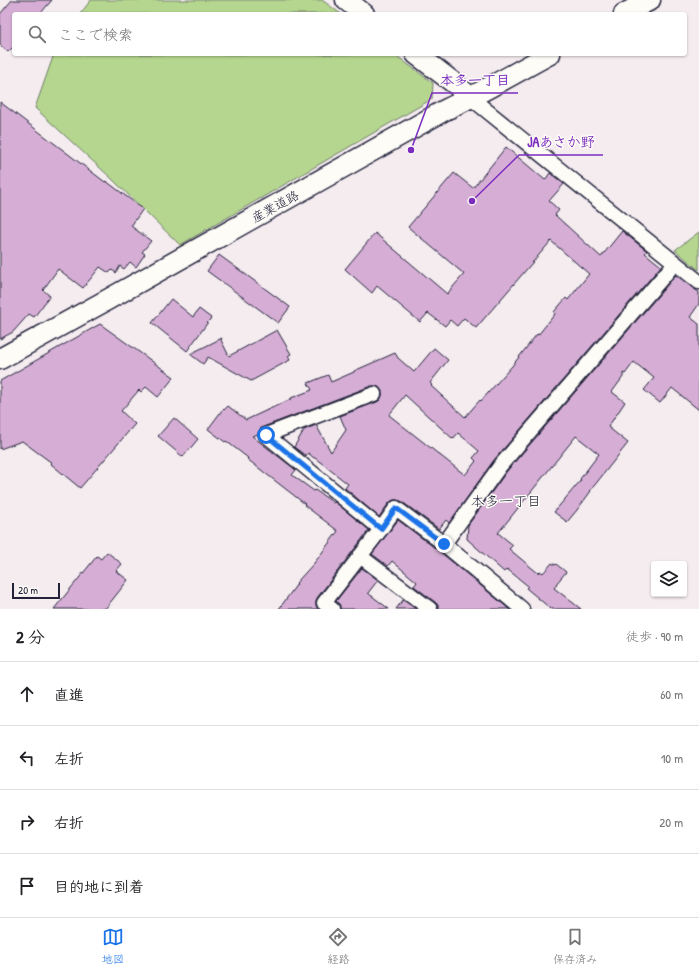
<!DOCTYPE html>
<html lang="ja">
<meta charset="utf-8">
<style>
:root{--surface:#fff;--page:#f2f2f2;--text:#202124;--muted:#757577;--line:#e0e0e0;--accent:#1a73e8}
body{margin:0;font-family:"Patrick Hand","Klee One",sans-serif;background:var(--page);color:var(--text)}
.controls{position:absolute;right:12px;bottom:12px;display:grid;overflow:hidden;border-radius:4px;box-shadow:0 1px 3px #0004}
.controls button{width:36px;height:36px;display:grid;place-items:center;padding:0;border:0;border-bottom:1px solid var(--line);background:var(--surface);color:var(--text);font:20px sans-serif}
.scale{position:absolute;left:12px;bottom:10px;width:48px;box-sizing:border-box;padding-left:4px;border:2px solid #22223b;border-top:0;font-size:11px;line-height:14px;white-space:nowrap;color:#22223b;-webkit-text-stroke:3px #fdfcf7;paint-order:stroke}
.stop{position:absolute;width:12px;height:12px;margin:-9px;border:3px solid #1a73e8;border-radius:50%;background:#fff}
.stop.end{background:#1a73e8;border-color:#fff;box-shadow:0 1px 4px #0008}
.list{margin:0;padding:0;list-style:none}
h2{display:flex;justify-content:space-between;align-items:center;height:52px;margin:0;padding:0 16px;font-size:17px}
h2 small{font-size:13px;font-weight:400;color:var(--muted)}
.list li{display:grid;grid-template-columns:26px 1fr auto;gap:12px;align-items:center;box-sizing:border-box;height:64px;padding:0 16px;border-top:1px solid var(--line)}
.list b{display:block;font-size:15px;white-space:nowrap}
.list em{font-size:13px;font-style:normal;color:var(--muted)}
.icon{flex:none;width:22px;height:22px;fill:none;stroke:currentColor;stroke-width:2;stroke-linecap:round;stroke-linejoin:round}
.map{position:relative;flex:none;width:699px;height:609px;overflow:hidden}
.search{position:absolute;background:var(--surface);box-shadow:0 1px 3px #0004;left:12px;right:12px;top:12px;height:44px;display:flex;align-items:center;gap:10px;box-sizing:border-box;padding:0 14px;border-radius:4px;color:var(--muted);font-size:15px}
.sheet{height:308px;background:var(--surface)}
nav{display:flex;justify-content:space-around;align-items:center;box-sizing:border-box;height:56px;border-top:1px solid var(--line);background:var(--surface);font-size:11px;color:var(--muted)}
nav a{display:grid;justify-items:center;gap:2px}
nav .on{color:var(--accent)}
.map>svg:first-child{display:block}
.green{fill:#b5d68f;stroke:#6c7c65}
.building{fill:#d6aed5;stroke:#22223b;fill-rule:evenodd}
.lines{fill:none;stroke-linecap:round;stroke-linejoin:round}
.street-casing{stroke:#22223b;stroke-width:17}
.secondary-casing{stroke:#22223b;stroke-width:23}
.street{stroke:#fdfcf7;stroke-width:14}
.secondary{stroke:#fdfcf7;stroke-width:20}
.route{stroke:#1a73e8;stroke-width:5}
.labels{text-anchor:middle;stroke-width:3;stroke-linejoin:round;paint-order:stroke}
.street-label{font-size:13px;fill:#22223b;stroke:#fdfcf7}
.neighbourhood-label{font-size:14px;fill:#22223b;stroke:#fdfcf7}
.leader{fill:none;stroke:#7b2cbf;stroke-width:1.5}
.callout-dot{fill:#7b2cbf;stroke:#fdfcf7;stroke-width:1.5}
.callout-label{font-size:14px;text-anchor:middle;font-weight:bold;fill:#7b2cbf;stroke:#fdfcf7;stroke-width:3;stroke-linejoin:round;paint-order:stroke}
</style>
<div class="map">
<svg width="699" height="609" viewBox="0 0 699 609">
<rect width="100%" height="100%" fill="#f5ecf0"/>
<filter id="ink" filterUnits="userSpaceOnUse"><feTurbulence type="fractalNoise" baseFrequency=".025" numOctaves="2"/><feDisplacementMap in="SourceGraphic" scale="8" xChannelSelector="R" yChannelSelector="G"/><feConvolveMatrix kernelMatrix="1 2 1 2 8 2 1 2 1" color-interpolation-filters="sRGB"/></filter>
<g filter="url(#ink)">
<!-- green -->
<g class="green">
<path d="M91 0H322L341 14H80Z"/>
<path d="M54 54H394L433 83 432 99 180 245 111 178 35 108Z"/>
<path d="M699 232V270L675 250Z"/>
</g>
<!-- building -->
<g class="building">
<path d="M12 0H52L40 14H14V46L8 52 0 45V14Z"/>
<path d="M0 102 105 182 106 181 143 209 131 226 151 241 142 252 145 254 136 267 130 262 124 269 120 266 116 273 112 270 109 273 100 267 83 288 58 269 43 290 50 296 34 317 29 314 13 332 0 339Z"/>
<path d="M506 147 545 180 550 173 564 184 549 201 559 210 555 215 601 257 622 231 647 251 645 253 661 266 494 460 449 523 446 520 439 529 401 501 397 500H393L389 503 379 517 345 488 348 484 315 458H314L308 453 306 456 294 447 304 430 316 425 331 452 346 430 340 416 377 402 380 400 382 396V391L379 387 375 386H371L263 427 260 429 258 434 252 436 296 470 292 475 314 491 315 490 334 503 335 502 369 530 317 598 316 602V606L318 609H279L297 584 296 583 315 562 338 531 304 505 305 504 247 459 248 458 226 441 225 442 208 429 223 409 224 410 228 406 246 420 291 399V398L312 390 308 383 328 375 331 382 354 372V371L395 353 398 358 414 372 434 348 448 360 430 383 432 385 431 386 465 417 480 400 481 401 512 366 537 334 538 335 555 314 554 312 566 298 568 300 589 274 551 241 476 328 464 318 457 326 450 320 445 326 428 313 420 322 377 286 372 293 345 269 375 233 447 294 464 274 408 227 454 173 473 188ZM405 395 453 439 458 433 479 451 473 458 476 461 465 475 389 415Z"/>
<path d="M219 255 290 307 278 323 207 271Z"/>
<path d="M676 275 694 289 699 292V304L690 317 699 324V410L672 388 660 403 644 390 654 378 634 362 625 374 623 373V377L612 392 625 402 608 427 628 443 590 491H591L577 510 567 522 554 512 581 480 580 479 599 454 576 436 498 533 513 545 509 549 538 573 540 571 543 573 552 563 555 565 556 564 566 572 556 584H557L554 588 581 609H551L526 588 528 586 507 569 504 572 467 539 468 525 507 471Z"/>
<path d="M171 299 193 317 199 309 211 318 187 351 152 323Z"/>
<path d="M100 324 174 377 158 397 146 387 141 392 139 390 121 411 135 424 80 488 51 464 52 463 22 441 0 449V381Z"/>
<path d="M277 330 291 354 288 356 290 360 251 381 208 357 203 364 190 354 222 338 221 340 229 356Z"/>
<path d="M174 418 198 439 183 457 158 436Z"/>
<path d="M398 520 439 551 509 609H438V605L435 602 414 586 417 582 392 561 388 566 372 554Z"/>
<path d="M107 552 122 564 116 571 128 580 105 609H54L97 556 101 559Z"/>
<path d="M362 568 378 580 368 593 389 609H340V605L336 601Z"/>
<path d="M403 600 416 609H396Z"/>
</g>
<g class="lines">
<defs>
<g id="street">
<path d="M471 98 699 282"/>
<path d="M374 394 266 435 381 529 396 508 444 544 522 609"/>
<path d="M444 544 500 466 675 263"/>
<path d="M360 556 430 609"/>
<path d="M332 609 324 603 381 529"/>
</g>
<g id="secondary">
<path d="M346 0 364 14"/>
<path d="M624 14 650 0"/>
<path d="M416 54 454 83 471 98"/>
<path d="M0 359 107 300 445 110C481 93 515 73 550 54"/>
</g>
</defs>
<!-- street casing -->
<use href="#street" class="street-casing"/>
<!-- secondary casing -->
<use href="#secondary" class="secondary-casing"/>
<!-- street -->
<use href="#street" class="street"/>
<!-- secondary -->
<use href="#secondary" class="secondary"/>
</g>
</g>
<g class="lines" filter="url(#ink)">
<!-- route -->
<path class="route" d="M266 435 381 529 396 508 444 544"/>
</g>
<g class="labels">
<!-- street labels -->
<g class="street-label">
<text transform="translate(275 206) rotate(-29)" y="5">産業道路</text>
</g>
<!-- neighbourhood labels -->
<g class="neighbourhood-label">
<text x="506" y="506">本多一丁目</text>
</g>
</g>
<!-- callouts -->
<path class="leader" d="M411 150L432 93H518M472 201L519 155H603"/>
<g class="callout-dot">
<circle cx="411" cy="150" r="4"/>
<circle cx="472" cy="201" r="4"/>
</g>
<g class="callout-label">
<text x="475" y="85">本多一丁目</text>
<text x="561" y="147">JAあさか野</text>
</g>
</svg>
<div class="controls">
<button><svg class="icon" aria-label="layers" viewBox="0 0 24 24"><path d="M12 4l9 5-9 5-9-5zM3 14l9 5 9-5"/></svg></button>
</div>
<div class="scale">20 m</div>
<div class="stop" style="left:266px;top:435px"></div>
<div class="stop end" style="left:444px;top:544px"></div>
<div class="search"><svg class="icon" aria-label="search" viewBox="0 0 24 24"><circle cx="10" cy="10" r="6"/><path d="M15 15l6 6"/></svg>ここで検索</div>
</div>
<section class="sheet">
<h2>2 分<small>徒歩 · 90 m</small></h2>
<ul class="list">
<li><svg class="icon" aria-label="ahead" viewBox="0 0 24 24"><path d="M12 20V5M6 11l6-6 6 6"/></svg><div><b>直進</b></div><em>60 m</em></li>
<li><svg class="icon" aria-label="left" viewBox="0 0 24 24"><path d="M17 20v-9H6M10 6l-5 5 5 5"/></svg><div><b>左折</b></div><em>10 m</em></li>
<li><svg class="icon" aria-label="right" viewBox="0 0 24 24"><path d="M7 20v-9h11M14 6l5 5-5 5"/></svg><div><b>右折</b></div><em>20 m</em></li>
<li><svg class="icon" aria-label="arrive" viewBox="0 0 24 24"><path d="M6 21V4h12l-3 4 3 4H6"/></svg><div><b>目的地に到着</b></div></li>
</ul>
</section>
<nav>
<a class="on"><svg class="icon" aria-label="map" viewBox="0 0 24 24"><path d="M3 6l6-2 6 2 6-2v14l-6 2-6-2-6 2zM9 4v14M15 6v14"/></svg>地図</a>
<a><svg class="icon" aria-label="directions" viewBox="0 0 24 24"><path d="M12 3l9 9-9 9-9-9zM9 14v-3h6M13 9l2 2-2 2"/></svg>経路</a>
<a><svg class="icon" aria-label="saved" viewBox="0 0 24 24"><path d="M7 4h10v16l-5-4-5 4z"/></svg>保存済み</a>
</nav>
